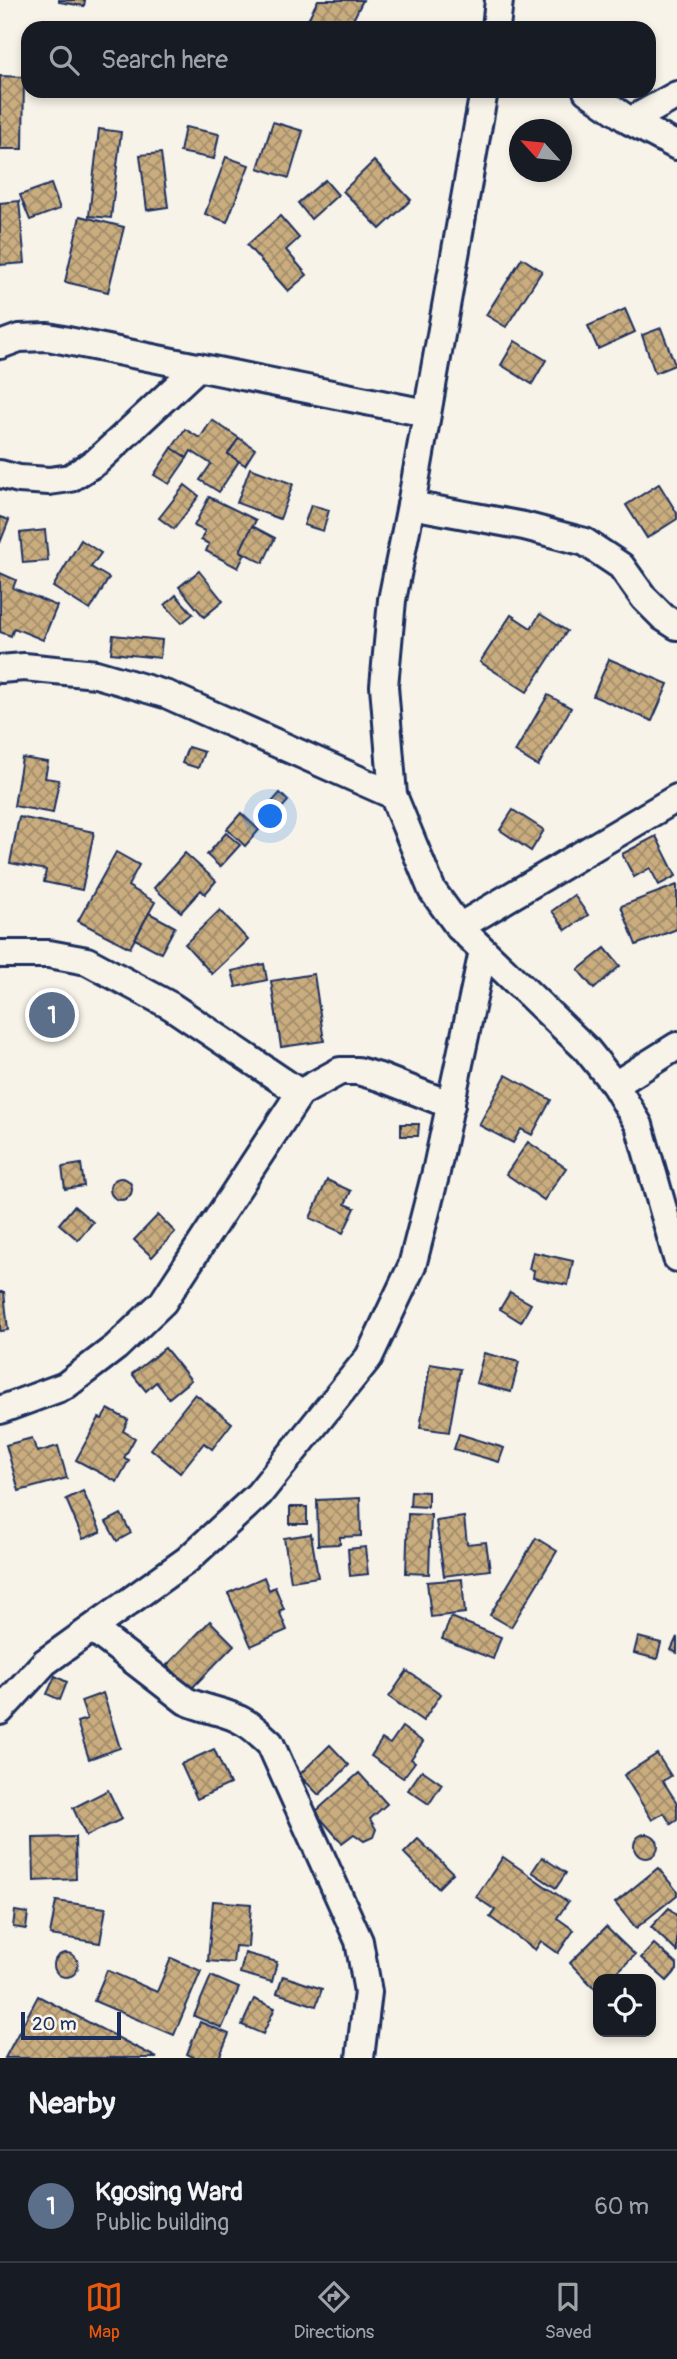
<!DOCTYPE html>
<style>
:root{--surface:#171b24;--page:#242831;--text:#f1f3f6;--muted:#9ea1a6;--line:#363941;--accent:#ea580c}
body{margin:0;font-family:Pangolin,sans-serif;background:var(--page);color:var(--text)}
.controls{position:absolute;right:21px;bottom:21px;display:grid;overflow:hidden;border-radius:14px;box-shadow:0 4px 10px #0003}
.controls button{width:63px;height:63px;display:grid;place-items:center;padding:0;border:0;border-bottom:2px solid var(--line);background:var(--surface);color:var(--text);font:35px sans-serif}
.compass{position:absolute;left:509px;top:119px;width:63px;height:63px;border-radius:50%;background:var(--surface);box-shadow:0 4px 10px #0003;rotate:297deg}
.scale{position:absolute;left:21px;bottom:18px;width:100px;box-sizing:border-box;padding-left:7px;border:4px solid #1b2f5e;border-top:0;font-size:19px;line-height:24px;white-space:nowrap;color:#1b2f5e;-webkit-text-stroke:5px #f7f3e8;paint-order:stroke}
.you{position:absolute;left:271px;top:817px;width:24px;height:24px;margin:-18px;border:5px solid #fff;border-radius:50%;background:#1a73e8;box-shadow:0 0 0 10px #1a73e833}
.badge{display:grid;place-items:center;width:46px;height:46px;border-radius:50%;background:var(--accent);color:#fff;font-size:23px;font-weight:700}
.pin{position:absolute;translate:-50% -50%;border:4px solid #fff;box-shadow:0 2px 7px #0006}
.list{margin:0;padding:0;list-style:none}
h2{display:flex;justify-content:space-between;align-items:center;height:91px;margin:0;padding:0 28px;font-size:30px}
h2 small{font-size:23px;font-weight:400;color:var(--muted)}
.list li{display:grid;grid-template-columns:46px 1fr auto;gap:21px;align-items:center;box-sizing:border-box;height:112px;padding:0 28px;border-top:2px solid var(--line)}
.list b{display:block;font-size:26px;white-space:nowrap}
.list p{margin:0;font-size:23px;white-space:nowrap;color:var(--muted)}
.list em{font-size:23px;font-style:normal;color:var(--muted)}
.icon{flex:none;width:38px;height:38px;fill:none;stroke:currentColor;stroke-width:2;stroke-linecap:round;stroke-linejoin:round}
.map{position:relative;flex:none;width:677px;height:2058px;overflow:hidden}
.search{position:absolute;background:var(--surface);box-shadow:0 4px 10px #0003;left:21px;right:21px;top:21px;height:77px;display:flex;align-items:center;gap:18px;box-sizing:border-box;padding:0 24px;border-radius:21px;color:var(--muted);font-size:26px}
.sheet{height:203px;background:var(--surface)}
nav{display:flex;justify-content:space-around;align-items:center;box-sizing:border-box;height:98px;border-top:2px solid var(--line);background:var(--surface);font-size:19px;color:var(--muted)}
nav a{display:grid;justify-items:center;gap:4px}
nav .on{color:var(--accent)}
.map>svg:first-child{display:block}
.building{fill:url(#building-cross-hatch);stroke:#1b2f5e;stroke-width:2}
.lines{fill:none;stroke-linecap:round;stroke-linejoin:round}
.street-casing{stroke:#1b2f5e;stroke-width:32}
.street{stroke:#f7f3e8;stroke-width:26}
</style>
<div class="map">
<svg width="677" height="2058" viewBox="0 0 677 2058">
<defs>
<pattern id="building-cross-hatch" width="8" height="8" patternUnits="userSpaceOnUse" patternTransform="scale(1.75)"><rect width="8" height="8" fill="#caad7f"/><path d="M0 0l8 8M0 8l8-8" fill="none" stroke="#a38d6b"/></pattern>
</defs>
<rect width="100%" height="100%" fill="#f7f3e8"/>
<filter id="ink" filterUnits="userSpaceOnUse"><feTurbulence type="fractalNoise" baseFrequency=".0143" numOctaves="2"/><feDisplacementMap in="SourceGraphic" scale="14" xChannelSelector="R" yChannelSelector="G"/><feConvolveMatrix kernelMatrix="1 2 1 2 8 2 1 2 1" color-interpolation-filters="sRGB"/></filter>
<g filter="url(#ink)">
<!-- building -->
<g class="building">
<path d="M59 0H85L84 6 59 2Z"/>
<path d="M318 0H363L349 28H310L305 25Z"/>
<path d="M0 76 24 77 23 149H0Z"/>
<path d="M273 122 303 131 289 178 258 168Z"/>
<path d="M185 127 219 134 214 159 180 152Z"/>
<path d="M99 129 121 132 111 218 89 216Z"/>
<path d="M161 153 168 207 147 210 140 155Z"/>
<path d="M226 157 249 165 227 222 205 214Z"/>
<path d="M374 161 411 200 380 229 343 191Z"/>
<path d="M325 180 338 195 311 219 298 203Z"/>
<path d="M51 184 60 209 30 220 20 195Z"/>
<path d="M19 201 25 263 0 265V203Z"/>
<path d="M80 216 124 227 108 292 65 282Z"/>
<path d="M280 216 299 238 286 250 307 275 288 291 247 245Z"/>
<path d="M522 258 542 271 506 327 486 315Z"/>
<path d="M625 309 635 332 598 349 588 326Z"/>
<path d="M661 328 675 365 655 373 642 335Z"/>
<path d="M515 341 546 360 532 384 501 365Z"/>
<path d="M212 420 239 438 228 454 239 461 219 492 200 480 211 464 191 451 187 458 172 448 185 429 200 438Z"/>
<path d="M239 438 255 449 245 465 228 454Z"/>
<path d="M172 448 187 458 169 484 154 475Z"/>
<path d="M250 468 293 484 280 519 237 503Z"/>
<path d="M659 484 677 513V519L647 538 626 505Z"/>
<path d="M185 485 199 496 174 529 159 518Z"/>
<path d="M209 497 256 520 240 551 245 554 238 568 206 551 209 544 201 540 205 531 194 526Z"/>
<path d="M311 505 329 510 323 531 304 525Z"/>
<path d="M0 517 9 520 0 543Z"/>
<path d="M252 526 275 538 263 563 240 551Z"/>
<path d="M45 530 48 561 23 563 20 533Z"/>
<path d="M81 540 101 553 91 567 109 578 90 610 53 587Z"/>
<path d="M199 571 223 601 204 617 179 587Z"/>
<path d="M0 573 16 580 13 588 57 606 43 640 14 628 11 636 0 632Z"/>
<path d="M176 595 193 614 182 623 165 605Z"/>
<path d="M540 614 567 631 527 692 480 662 511 615 531 628Z"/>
<path d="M113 635 162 640 160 658 111 653Z"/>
<path d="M609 659 668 684 652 721 593 696Z"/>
<path d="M548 695 571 708 538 766 515 752Z"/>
<path d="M188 747 204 752 198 768 182 763Z"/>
<path d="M22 758 48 762 45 778 59 780 53 813 14 806Z"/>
<path d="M280 793 288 801 280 810 272 802Z"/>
<path d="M513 810 544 830 531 851 500 830Z"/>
<path d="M241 813 259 830 245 846 227 829Z"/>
<path d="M19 817 94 832 82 890 44 882 46 870 10 863Z"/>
<path d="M226 833 240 845 220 867 207 855Z"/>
<path d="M656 836 676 876 659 885 650 868 634 877 622 854Z"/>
<path d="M116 852 139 865 128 886 155 902 130 948 78 921Z"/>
<path d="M185 853 216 881 205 894 201 890 181 912 154 888Z"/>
<path d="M677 885V929L636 945 621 906Z"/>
<path d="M574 895 588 915 566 930 552 911Z"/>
<path d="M220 910 248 940 212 974 185 944Z"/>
<path d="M149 913 175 927 161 953 135 939Z"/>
<path d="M605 948 620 966 594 989 578 970Z"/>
<path d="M264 964 267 980 236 987 232 971Z"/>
<path d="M314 974 324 1041 281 1047 271 981Z"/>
<path d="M506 1075 551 1100 532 1135 521 1129 513 1143 479 1125Z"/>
<path d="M401 1124H419L418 1136H401Z"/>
<path d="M528 1142 566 1168 544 1200 506 1174Z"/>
<path d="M81 1164 84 1186 65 1189 62 1167Z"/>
<circle cx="121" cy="1189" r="11"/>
<path d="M327 1180 351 1191 345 1204 355 1208 343 1233 310 1218Z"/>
<path d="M74 1206 93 1222 78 1240 59 1224Z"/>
<path d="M158 1215 175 1232 152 1257 134 1240Z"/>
<path d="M533 1252 573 1261 568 1285 533 1278 534 1270 529 1269Z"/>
<path d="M0 1292H4L8 1330 0 1331Z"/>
<path d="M510 1292 531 1304 521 1322 500 1309Z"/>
<path d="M165 1348 191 1380 169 1398 156 1382 146 1391 132 1374Z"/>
<path d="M484 1353 519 1362 511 1392 476 1383Z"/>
<path d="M430 1364 460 1369 449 1432 420 1428Z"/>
<path d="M195 1394 232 1423 212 1449 204 1443 180 1473 151 1449Z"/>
<path d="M108 1409 128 1420 123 1431 135 1438 124 1458 129 1460 117 1482 76 1460 99 1418 102 1419Z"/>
<path d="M459 1434 504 1448 499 1462 454 1449Z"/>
<path d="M32 1438 37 1452 58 1446 67 1478 19 1491 6 1445Z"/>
<path d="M83 1491 101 1532 83 1539 66 1499Z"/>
<path d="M411 1491 428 1492V1507L410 1506Z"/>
<path d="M360 1498 361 1536 340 1537V1544L318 1545 317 1500Z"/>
<rect x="290" y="1507" width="17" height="17"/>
<path d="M121 1514 131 1533 117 1541 106 1522Z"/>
<path d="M408 1514 431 1515 429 1574 406 1573Z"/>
<path d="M464 1517 467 1544 486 1542 490 1570 444 1576 436 1521Z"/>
<path d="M311 1534 318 1577 291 1581 284 1538Z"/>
<path d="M536 1538 557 1551 511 1627 490 1615Z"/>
<path d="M365 1547 368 1574 350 1576 348 1549Z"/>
<path d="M264 1577 269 1590 275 1587 284 1609 279 1611 287 1630 251 1646 228 1593Z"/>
<path d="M462 1579 465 1613 431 1617 427 1582Z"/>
<path d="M451 1617 501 1637 493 1659 442 1639Z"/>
<path d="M210 1621 234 1645 191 1689 167 1665Z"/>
<path d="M638 1637 661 1643 657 1659 634 1653Z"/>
<path d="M677 1637V1653L671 1650Z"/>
<path d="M407 1671 441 1694 423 1721 389 1697Z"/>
<path d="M55 1676 67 1682 60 1700 47 1694Z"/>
<path d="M103 1693 120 1748 89 1759 77 1722 87 1719 81 1701Z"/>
<path d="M402 1727 423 1742 411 1759 415 1762 403 1778 371 1756 382 1739 390 1744Z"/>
<path d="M330 1745 349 1765 319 1795 299 1775Z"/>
<path d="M214 1749 230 1784 197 1799 181 1764Z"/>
<path d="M657 1754 671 1776 663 1781 677 1803V1820L671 1824 664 1813 652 1820 624 1775Z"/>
<path d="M422 1770 442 1784 429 1804 408 1790Z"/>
<path d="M359 1773 387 1804 370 1819 376 1829 373 1837 364 1841 354 1834 342 1843 315 1812Z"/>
<path d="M108 1790 122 1819 86 1836 73 1808Z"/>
<circle cx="646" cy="1846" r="12"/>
<path d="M75 1837 76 1879 34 1881 33 1838Z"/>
<path d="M418 1839 453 1873 438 1888 404 1853Z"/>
<path d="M503 1857 568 1902 557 1918 574 1930 558 1953 541 1941 535 1950 490 1917 495 1910 476 1897Z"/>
<path d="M542 1857 566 1873 556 1888 532 1872Z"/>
<path d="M658 1868 677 1891V1895L636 1928 615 1903Z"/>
<path d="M56 1901 106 1908 100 1943 50 1935Z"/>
<path d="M213 1901 251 1904 248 1947 235 1946 233 1963 208 1961Z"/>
<path d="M669 1908 677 1916V1952L651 1927Z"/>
<path d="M15 1911 28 1913 26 1929 13 1927Z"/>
<path d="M606 1927 635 1955 610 1979H598V1992L570 1963Z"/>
<path d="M654 1944 677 1964V1970L667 1981 641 1958Z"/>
<path d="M245 1953 277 1962 272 1982 240 1973Z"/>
<circle cx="66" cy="1965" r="12"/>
<path d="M171 1958 201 1971 174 2035 94 2001 107 1970 157 1992Z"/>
<path d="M211 1976 239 1988 222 2028 194 2016Z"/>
<path d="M283 1976 322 1989 316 2006 277 1993Z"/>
<path d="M38 1996 157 2058H5Z"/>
<path d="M254 1999 275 2008 263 2034 242 2025Z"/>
<path d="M200 2022 229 2034 219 2058H195L187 2054Z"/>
</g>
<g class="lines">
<defs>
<g id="street">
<path d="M496 28 499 0"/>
<path d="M484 91 411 505 392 600 384 686 393 795 432 890 459 927 587 1050 615 1085 639 1125 677 1258"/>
<path d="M587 91 630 121 677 146"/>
<path d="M630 121 677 95"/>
<path d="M0 345 19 338 48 337 426 413"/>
<path d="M0 474 19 479 49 481 70 478 96 462 198 367"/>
<path d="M411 505 524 526 585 542 621 566 644 598 663 617 677 626"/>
<path d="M0 669 24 667 96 674 168 695 393 795"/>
<path d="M459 927 677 798"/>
<path d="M0 954H49L87 961 171 1006 300 1093"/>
<path d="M615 1085 677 1046"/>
<path d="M0 1410 65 1386 116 1347 163 1302 300 1093 340 1071H358L379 1077 451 1105"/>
<path d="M93 1629 186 1701C205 1710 227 1711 244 1722 254 1727 262 1736 270 1743L359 1941 368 1992 360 2058"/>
<path d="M0 1711 45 1662 187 1560 259 1494 369 1357 412 1266 436 1172 483 951"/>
</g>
</defs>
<!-- street casing -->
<use href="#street" class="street-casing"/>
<!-- street -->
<use href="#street" class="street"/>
</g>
</g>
</svg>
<div class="controls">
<button><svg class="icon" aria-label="locate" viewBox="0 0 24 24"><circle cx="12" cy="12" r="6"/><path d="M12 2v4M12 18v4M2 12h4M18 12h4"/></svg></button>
</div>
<svg class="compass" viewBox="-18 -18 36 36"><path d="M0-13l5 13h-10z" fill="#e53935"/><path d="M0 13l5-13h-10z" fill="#9ea1a6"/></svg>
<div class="scale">20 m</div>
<div class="you"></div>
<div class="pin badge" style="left:52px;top:1015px;background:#5c6f8a">1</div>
<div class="search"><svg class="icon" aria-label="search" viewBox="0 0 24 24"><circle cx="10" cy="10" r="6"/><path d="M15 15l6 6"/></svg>Search here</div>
</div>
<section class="sheet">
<h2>Nearby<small></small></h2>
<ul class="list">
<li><span class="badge" style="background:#5c6f8a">1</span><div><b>Kgosing Ward</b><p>Public building</p></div><em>60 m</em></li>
</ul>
</section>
<nav>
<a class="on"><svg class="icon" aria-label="map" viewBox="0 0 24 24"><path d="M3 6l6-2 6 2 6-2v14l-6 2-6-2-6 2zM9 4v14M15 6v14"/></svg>Map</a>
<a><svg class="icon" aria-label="directions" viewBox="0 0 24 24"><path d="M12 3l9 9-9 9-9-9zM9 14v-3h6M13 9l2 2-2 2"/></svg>Directions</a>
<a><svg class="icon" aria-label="saved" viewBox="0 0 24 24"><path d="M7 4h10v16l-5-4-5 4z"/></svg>Saved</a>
</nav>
